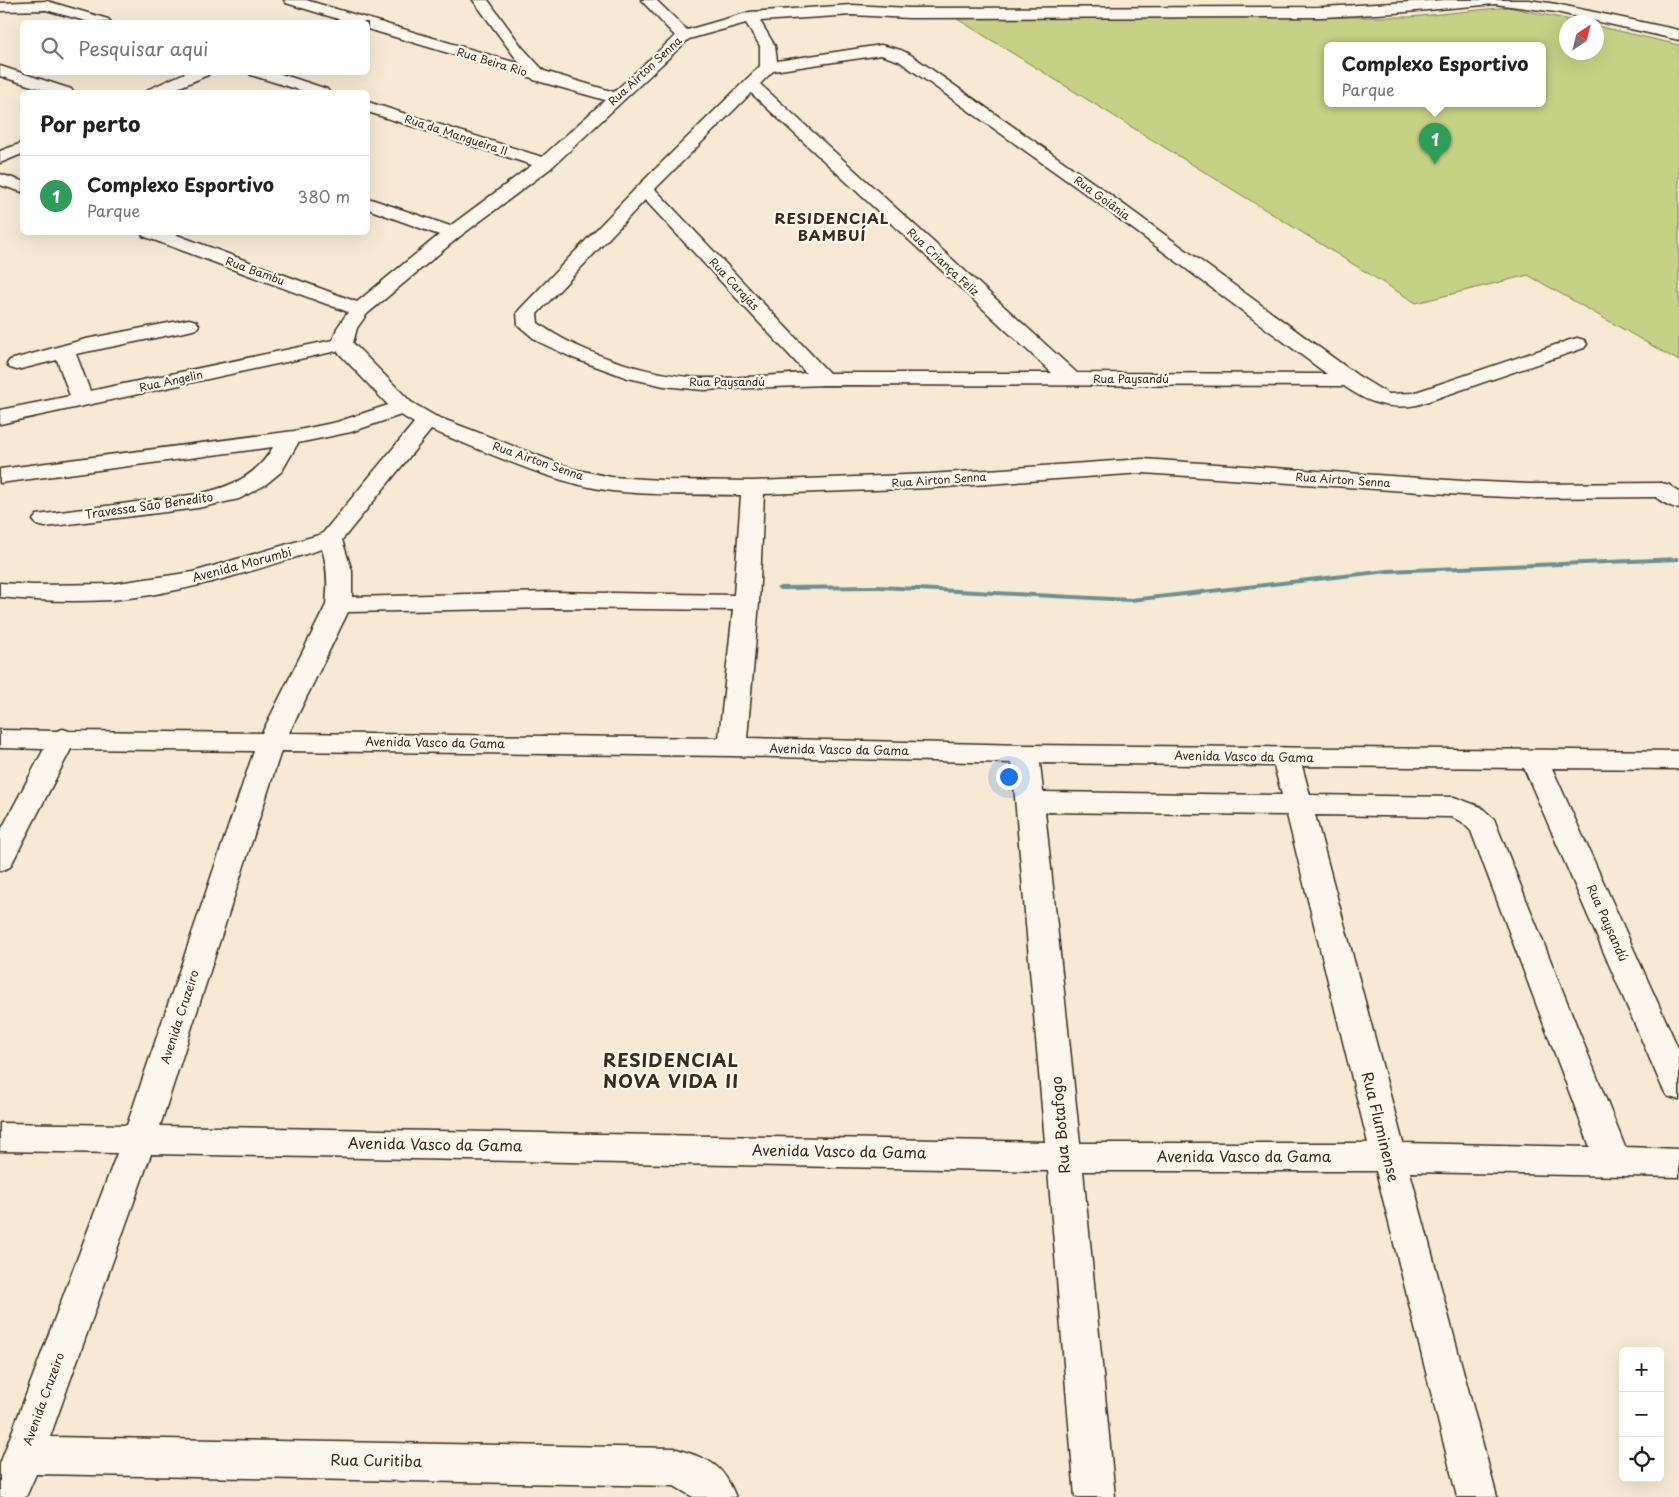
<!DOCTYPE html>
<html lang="pt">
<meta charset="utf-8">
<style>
:root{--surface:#fff;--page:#f2f2f2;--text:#202124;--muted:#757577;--line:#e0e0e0;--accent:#2563eb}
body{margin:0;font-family:"Playpen Sans",sans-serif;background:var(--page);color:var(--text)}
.controls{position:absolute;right:15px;bottom:15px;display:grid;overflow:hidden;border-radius:8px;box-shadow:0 5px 20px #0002}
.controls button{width:45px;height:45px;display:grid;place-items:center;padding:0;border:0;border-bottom:1px solid var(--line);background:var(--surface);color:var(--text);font:25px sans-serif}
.compass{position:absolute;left:1559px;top:15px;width:45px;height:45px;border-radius:50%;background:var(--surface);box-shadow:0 5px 20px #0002;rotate:35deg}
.you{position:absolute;left:1008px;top:776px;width:18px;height:18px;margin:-12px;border:4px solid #fff;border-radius:50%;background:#1a73e8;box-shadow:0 0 0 8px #1a73e833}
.badge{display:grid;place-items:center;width:32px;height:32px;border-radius:50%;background:var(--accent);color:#fff;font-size:16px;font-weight:700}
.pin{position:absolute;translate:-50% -41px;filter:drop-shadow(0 1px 2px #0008)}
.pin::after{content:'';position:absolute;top:26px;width:18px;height:15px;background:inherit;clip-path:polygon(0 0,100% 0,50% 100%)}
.popup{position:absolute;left:1324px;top:42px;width:222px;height:65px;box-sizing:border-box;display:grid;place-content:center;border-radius:8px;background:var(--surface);filter:drop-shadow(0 1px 4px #0005);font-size:16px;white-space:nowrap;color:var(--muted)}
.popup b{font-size:19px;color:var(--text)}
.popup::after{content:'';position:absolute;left:50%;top:100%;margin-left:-10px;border:10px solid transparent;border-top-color:var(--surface)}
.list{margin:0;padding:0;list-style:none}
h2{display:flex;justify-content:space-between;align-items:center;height:65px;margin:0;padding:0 20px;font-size:21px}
h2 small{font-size:16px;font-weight:400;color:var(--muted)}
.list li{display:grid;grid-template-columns:32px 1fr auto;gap:15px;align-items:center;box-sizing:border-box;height:80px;padding:0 20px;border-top:1px solid var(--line)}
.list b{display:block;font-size:19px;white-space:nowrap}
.list p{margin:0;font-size:16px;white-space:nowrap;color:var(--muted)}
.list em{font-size:16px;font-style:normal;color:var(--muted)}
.icon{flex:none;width:28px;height:28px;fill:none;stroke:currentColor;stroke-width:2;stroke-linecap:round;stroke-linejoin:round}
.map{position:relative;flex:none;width:1679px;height:1497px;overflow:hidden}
.search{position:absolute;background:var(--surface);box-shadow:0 5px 20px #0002;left:20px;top:20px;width:350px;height:55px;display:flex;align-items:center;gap:12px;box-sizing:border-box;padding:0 18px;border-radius:8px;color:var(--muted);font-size:19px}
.panel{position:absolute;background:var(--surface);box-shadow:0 5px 20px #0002;left:20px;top:90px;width:350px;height:145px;border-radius:8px}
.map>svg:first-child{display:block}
.green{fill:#c5d185;stroke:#807e52;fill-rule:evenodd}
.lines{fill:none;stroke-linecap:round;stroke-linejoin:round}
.stream{fill:#689194;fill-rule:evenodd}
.minor-casing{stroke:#3b2a1e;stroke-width:3}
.tertiary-casing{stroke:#3b2a1e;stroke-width:3}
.minor{fill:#fbf7ec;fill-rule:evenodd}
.tertiary{fill:#fbf7ec;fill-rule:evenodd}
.labels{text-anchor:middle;stroke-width:4.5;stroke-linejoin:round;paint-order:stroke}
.far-street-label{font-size:11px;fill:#3b2a1e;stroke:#fbf7ec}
.street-label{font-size:12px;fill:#3b2a1e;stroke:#fbf7ec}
.far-district-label{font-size:15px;font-weight:bold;letter-spacing:1px;fill:#3b2a1e;stroke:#fbf7ec}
.near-street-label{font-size:15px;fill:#3b2a1e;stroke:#fbf7ec}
.district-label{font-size:18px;font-weight:bold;letter-spacing:1px;fill:#3b2a1e;stroke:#fbf7ec}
</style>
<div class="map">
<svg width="1679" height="1497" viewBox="0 0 1679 1497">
<rect width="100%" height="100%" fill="#f7ead5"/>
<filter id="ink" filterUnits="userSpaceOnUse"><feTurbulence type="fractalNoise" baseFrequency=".02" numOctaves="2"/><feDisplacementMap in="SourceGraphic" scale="10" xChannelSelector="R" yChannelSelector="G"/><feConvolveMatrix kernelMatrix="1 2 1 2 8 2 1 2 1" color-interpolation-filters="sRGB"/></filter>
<g filter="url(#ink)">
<!-- green -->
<path class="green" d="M1508 7 1580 22H1566V52H1596L1597 26 1679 45V361L1528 275 1416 303 954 17H1411ZM1328 45H1542V103H1328Z"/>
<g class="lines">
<!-- stream -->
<path class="stream" d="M1679 557V561L1388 573 1131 602 879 589 780 590 776 588 780 586 879 585 1131 598 1388 569Z"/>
<defs>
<g id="minor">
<path d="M284 0H306L520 64 473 0H488L522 47 544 71 614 92 675 36 641 0H656L687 30 750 12 852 5 909 8 1323 7 1445 0H1529L1556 4 1679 30V40L1556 12 1495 4 1394 13 1323 17 909 18 852 15 760 21 775 46 777 61 881 45 901 50 911 55 1098 186 1357 375 1388 394 1413 393 1570 340 1577 338 1584 340 1587 344 1584 348 1417 405C1388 410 1368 403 1344 386L823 385 703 390 664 386 628 378 573 358 537 341 518 325 517 313 520 309 639 185 760 66V46L746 23 689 39 551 168 459 237 367 314 357 328 353 343 411 402 435 416 573 469 611 477 661 480 753 481 930 474 1143 459 1463 481 1530 484 1661 483 1669 485 1673 490 1669 495 1661 497 1530 498 1463 495 1143 473 930 488 764 494 759 603 747 738 1025 745 1679 751V769L1552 768 1679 1050V1100L1667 1096 1662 1087 1524 768 1302 766 1310 795 1454 797 1481 807 1494 819 1625 1147 1679 1149V1177L1410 1172 1497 1497H1457L1376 1171H1083L1115 1497H1075L1048 1171 151 1154 50 1437 674 1448C709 1460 721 1461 736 1497H693L674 1486 36 1474 26 1497H0V1464L117 1153 0 1151V1123L127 1125 254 751 71 749 10 867 0 871V832L44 749 0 748V730L57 731 63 729 69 731 262 733 326 605C328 585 328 568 322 549 253 571 182 594 111 600 74 602 36 601 0 597V583L34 585 111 584 193 572 322 534 414 423 401 415 351 432 298 443 282 471 265 485 239 499 198 508 45 527 37 525 33 520 37 515 198 494C230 487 256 477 273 447L0 483V469L294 431 337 422 388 405 337 351 0 424V410L70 396 57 360 17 370 10 368 7 364 10 360 86 339 189 319 196 321 199 325 196 329 189 331 76 354 90 391 333 340 337 328 348 312 143 236 141 232H169L357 302 439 235 368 209V198L450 226 532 165 368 112V102L542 157 605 100 534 80 532 78 368 29V22H348L286 3ZM881 55 899 61 1086 194 1327 374 1077 373 760 84 773 71ZM751 93 1052 373H829L655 189ZM645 200 806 373C772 375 737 379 703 378 651 376 580 354 538 323L537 314ZM431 430C488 452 551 483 612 491 654 496 698 494 741 495L734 595 550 592 352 597V571L342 540ZM550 608 733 610 719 738 289 733 348 612ZM281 751 732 756 1012 763 1045 1142 160 1126ZM1040 763 1274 766 1282 795 1043 792ZM1045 812 1287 815 1368 1143H1080ZM1315 815 1451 817 1461 821 1471 831 1590 1147 1403 1143Z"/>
<path d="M47 1 108 19 111 22H89L46 10 0 11V3Z"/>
<path d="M0 66 71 89 73 92H50L0 76Z"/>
<path d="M187 72H210L208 75 168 92H147L149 89Z"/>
<path d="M249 72H275L327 89 329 92H306L251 75Z"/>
<path d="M22 143V154L0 163V151Z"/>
<path d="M0 174 22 181V192L0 185Z"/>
</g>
<path id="tertiary" d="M1661 483 1669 485 1679 492V509C1668 506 1656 499 1649 490L1653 485Z"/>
</defs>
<!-- minor casing -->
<use href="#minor" class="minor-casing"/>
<!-- tertiary casing -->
<use href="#tertiary" class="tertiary-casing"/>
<!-- minor -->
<use href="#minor" class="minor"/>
<!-- tertiary -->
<use href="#tertiary" class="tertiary"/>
</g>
</g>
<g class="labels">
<!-- far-street labels -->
<g class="far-street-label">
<text transform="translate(492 62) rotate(17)" y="4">Rua Beira Rio</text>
<text transform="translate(645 71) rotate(-43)" y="4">Rua Airton Senna</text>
<text transform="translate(456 135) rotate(18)" y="4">Rua da Mangueira II</text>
<text transform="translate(1102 198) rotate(36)" y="4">Rua Goiânia</text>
<text transform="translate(943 262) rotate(43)" y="4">Rua Criança Feliz</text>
<text transform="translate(255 271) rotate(20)" y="4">Rua Bambu</text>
<text transform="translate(734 284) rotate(47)" y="4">Rua Carajás</text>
<text x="1131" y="383">Rua Paysandú</text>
<text transform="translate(171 381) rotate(-12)" y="4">Rua Angelin</text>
<text x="727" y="386">Rua Paysandú</text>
<text transform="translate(538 461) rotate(19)" y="4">Rua Airton Senna</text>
<text transform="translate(939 480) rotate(-4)" y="4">Rua Airton Senna</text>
<text transform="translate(1343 480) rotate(4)" y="4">Rua Airton Senna</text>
</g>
<!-- street labels -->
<g class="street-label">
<text transform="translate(149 506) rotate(-8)" y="4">Travessa São Benedito</text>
<text transform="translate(242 565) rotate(-15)" y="4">Avenida Morumbi</text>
<text transform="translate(435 743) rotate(1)" y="4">Avenida Vasco da Gama</text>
<text transform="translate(839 750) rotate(1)" y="4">Avenida Vasco da Gama</text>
<text transform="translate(1244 757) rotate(1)" y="4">Avenida Vasco da Gama</text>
<text transform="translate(1607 923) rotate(66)" y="4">Rua Paysandú</text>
<text transform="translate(180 1017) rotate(-72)" y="4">Avenida Cruzeiro</text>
<text transform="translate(44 1399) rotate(-70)" y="4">Avenida Cruzeiro</text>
</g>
<!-- far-district labels -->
<g class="far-district-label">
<text x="832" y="224">RESIDENCIAL<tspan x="832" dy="17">BAMBUÍ</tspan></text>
</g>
<!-- near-street labels -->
<g class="near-street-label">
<text transform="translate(1061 1125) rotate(-95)" y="5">Rua Botafogo</text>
<text transform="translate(1380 1127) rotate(76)" y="5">Rua Fluminense</text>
<text transform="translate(435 1145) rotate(1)" y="5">Avenida Vasco da Gama</text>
<text transform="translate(839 1152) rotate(1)" y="5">Avenida Vasco da Gama</text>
<text x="1244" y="1162">Avenida Vasco da Gama</text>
<text transform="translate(376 1461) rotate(1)" y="5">Rua Curitiba</text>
</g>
<!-- district labels -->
<g class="district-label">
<text x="671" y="1067">RESIDENCIAL<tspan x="671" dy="21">NOVA VIDA II</tspan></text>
</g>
</g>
</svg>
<div class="controls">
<button>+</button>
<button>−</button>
<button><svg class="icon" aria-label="locate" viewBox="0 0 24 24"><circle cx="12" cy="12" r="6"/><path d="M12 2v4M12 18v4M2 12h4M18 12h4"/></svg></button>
</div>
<svg class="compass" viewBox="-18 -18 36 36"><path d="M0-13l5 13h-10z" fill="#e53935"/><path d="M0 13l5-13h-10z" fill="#757577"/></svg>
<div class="you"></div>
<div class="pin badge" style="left:1435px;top:164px;background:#2e9e5b">1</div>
<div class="popup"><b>Complexo Esportivo</b>Parque</div>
<div class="search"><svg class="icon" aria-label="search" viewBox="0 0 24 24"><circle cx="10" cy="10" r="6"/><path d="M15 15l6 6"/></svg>Pesquisar aqui</div>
<section class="panel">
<h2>Por perto<small></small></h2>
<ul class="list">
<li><span class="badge" style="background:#2e9e5b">1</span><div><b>Complexo Esportivo</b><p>Parque</p></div><em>380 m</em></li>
</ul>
</section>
</div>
